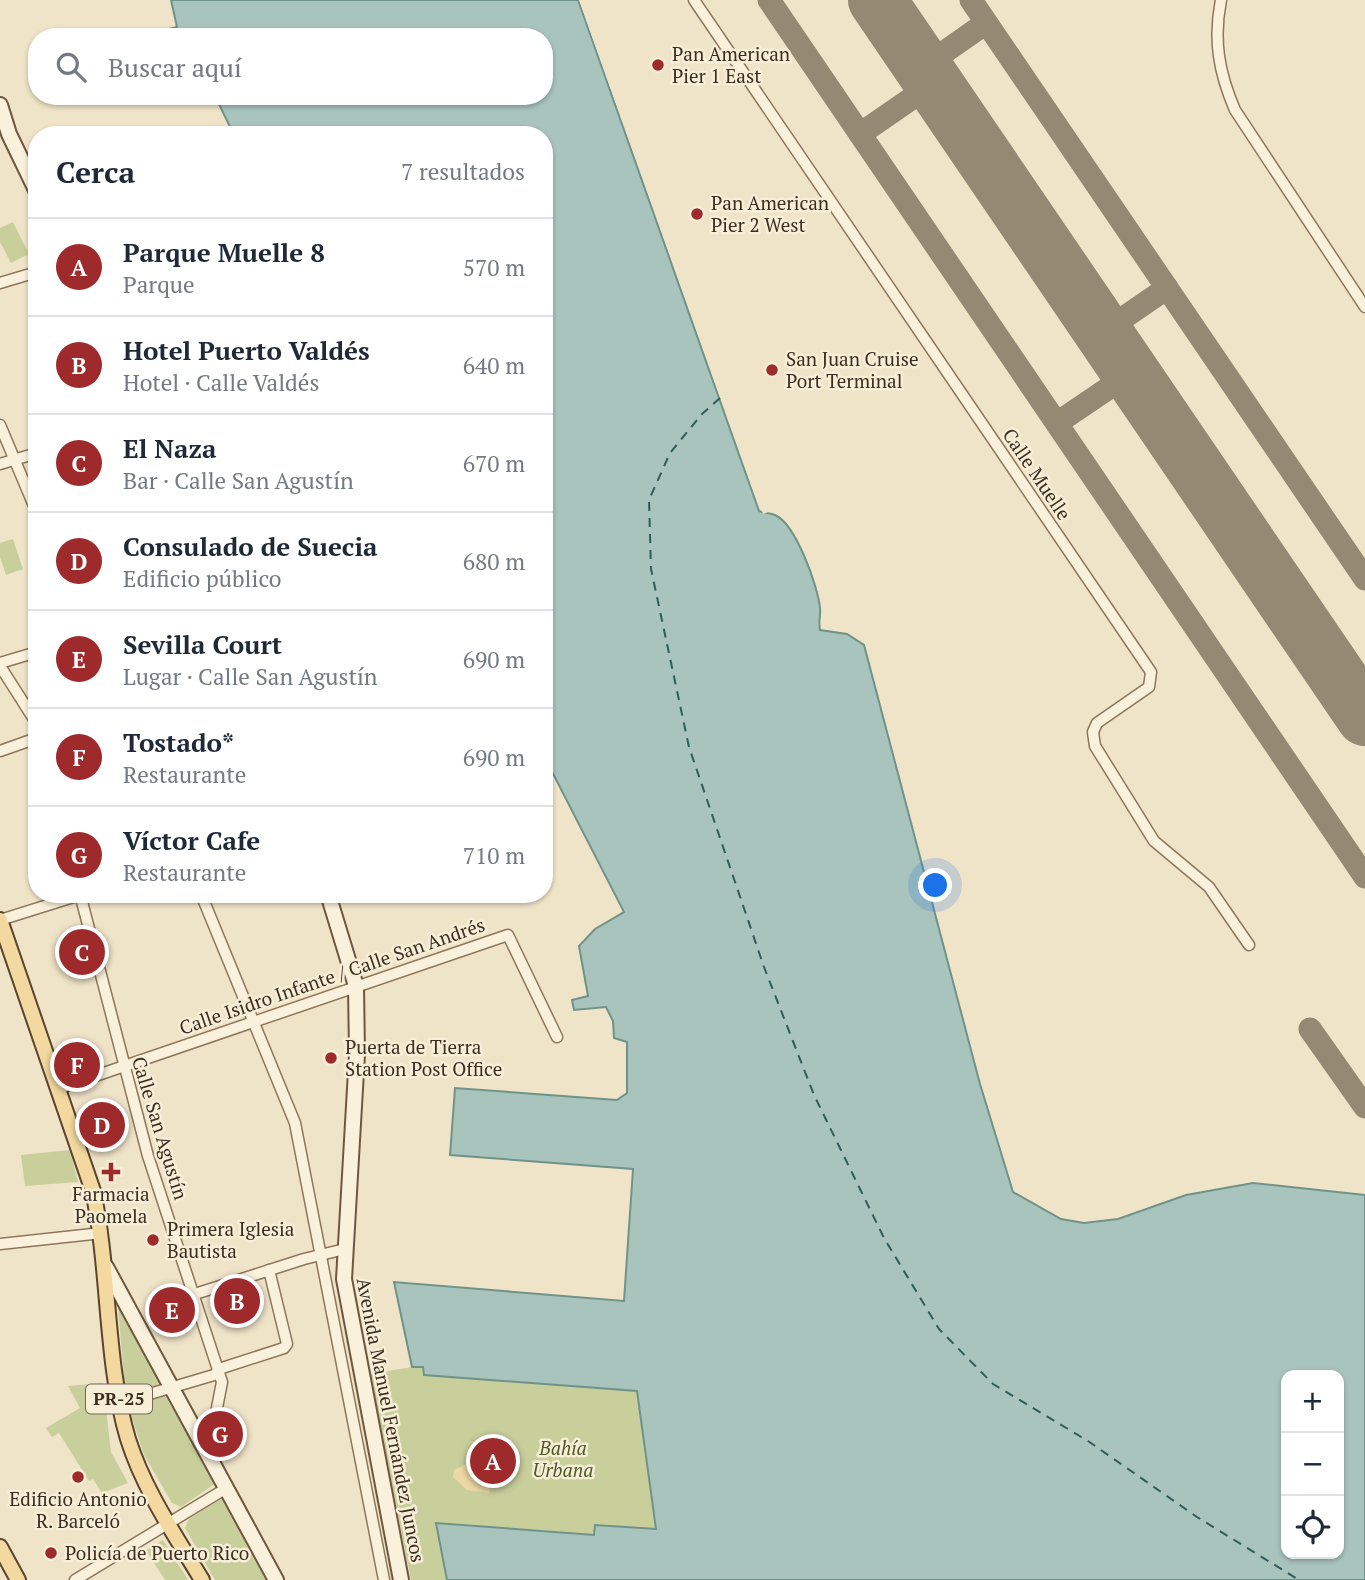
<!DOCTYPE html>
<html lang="es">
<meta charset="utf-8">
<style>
:root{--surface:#fff;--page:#f2f2f3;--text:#1f2937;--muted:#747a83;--line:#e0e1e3;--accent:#9e2a2b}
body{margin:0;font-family:"PT Serif",serif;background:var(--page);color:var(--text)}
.controls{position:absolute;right:21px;bottom:21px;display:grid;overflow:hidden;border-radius:14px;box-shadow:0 2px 5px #0004}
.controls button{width:63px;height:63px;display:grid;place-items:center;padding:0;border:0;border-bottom:2px solid var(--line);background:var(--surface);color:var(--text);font:35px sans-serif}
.you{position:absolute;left:936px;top:886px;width:24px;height:24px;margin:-18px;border:5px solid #fff;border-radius:50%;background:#1a73e8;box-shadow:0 0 0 10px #1a73e833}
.badge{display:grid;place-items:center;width:46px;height:46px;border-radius:50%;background:var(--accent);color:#fff;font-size:23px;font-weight:700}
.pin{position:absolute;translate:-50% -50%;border:4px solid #fff;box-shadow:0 2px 7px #0006}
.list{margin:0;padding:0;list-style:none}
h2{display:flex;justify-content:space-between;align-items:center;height:91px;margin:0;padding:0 28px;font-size:30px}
h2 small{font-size:23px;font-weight:400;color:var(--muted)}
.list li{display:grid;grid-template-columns:46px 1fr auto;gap:21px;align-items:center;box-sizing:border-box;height:98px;padding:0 28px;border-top:2px solid var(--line)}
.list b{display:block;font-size:26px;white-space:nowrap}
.list p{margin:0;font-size:23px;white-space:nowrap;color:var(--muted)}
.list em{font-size:23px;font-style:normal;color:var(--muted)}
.icon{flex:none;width:38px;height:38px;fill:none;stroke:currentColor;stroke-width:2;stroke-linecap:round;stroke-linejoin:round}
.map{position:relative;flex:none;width:1365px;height:1580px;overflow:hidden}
.search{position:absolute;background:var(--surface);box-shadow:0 2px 5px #0004;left:28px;top:28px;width:525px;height:77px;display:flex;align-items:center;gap:18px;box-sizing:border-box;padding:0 24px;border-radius:28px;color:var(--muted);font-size:26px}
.panel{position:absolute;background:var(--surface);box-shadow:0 2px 5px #0004;left:28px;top:126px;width:525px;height:777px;border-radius:28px}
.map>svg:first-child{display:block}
.green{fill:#c9cf9b}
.sand{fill:#ecd9a5}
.water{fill:#a9c4bc;stroke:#6f938a;stroke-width:2;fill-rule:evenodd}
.pier{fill:#f0e4c8}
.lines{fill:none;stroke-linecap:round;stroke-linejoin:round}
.ferry{stroke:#2f5d5a;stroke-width:2;stroke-dasharray:9 7;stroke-linecap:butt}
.taxiway{stroke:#968974;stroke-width:23}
.runway{stroke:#968974;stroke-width:58}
.street-casing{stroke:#8d765c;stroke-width:13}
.secondary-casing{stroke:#6f573f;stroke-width:18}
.primary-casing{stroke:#5b4430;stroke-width:18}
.street{stroke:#faf1dc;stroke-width:10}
.secondary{stroke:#faf1dc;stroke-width:14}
.primary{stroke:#f3d9a0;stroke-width:14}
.poi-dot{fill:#9e2a2b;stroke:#f7eed8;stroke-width:2.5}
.labels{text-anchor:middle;stroke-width:5;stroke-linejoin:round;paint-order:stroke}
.shield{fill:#f7eed8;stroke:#756857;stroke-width:2}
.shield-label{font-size:18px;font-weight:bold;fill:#3d2e20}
.poi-label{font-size:19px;fill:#3d2e20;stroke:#f7eed8;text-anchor:start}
.street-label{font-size:19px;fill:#3d2e20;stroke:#f7eed8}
.park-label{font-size:19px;font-style:italic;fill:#4d5a26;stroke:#f7eed8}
</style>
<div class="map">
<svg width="1365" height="1580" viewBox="0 0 1365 1580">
<rect width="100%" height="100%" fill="#f0e4c8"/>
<!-- green -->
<g class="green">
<path d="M13 222 29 254 11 263 0 242V228Z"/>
<path d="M13 539 23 569 6 575 0 557V543Z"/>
<path d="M70 1150 78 1182 25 1186 21 1155Z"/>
<path d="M117 1297 162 1382 156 1388 133 1394 125 1388Z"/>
<path d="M412 1367H423L424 1375 637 1391 656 1530 595 1525V1535L436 1524 447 1580H411L370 1374Z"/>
<path d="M103 1383 111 1452 128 1483 102 1493 93 1479 89 1481 59 1433 52 1437 46 1428 80 1408 68 1386Z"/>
<path d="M164 1394 216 1483 181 1507 172 1503 144 1455 129 1409 132 1403Z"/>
<path d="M223 1498 225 1499 270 1580H215L185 1528 189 1519Z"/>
<path d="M163 1540 188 1580H165L147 1552 144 1557 142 1553Z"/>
</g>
<!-- sand -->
<path class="sand" d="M471 1462C485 1465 492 1480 489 1493L467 1490 453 1477 454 1470Z"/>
<!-- water -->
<path class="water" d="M171 0H578L759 511C764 513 770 513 775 515 796 524 818 587 820 608 821 616 818 621 820 630L847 634 864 645 980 1084 1013 1192 1061 1219 1084 1223 1118 1219 1186 1195 1253 1183 1365 1195V1580H447L436 1523 594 1535 595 1525 656 1529 637 1391 424 1375 423 1367H412L394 1282 624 1301 633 1169 450 1155 455 1088 617 1100 627 1093V1042L614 1038 613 1021 606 1007 574 1010 572 1000 588 996 579 946 595 929 624 912 544 756V135H234L215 96H544V37H179L178 33 162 36 161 31 177 27ZM1286 1375H1339V1554H1286Z"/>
<!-- pier -->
<path class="pier" d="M579 0H582L633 143 762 509 774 510 763 514Z"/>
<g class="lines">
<!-- ferry -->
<path class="ferry" d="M720 398 702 414 670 453 649 500 651 569 689 747 764 967 814 1095 884 1238 939 1329 993 1384 1088 1441 1197 1517 1299 1580"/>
<!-- taxiway -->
<g class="taxiway">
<path d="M769 0 1365 877"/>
<path d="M971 0 1365 579"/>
<path d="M923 67 986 23"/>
<path d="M860 134 934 83"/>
<path d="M1103 332 1167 288"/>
<path d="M1057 423 1131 373"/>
<path d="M1310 1029 1365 1107"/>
</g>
<!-- runway -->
<path class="runway" d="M877 0 1365 717"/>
<defs>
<g id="street">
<path d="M694 0 1151 672 1149 687 1097 723 1093 732 1095 746 1154 841 1209 887 1249 945"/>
<path d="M1221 0C1213 40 1219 73 1235 110L1365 307"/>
<path d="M0 283 37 272"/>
<path d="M0 425 37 513"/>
<path d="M0 464 37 453"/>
<path d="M0 663 37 652"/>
<path d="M0 666 37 724"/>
<path d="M0 751 37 738"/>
<path d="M80 894 148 1156 222 1382 216 1413 204 1448"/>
<path d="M201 894 295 1123 384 1580"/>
<path d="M0 920 83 894"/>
<path d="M60 1088 508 935 557 1037"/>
<path d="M0 1244 102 1233"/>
<path d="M195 1294 304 1259 345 1249"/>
<path d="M119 1403 214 1375 222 1368 284 1348 287 1344 269 1270"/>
<path d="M75 1580 225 1489"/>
</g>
<g id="secondary">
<path d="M0 105 9 134 37 192"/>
<path d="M328 894 356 986 357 1054 344 1279 401 1580"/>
<path d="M106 1267 276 1580"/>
</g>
<g id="primary">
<path d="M0 920 93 1191C110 1271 105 1362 128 1439 144 1490 175 1535 202 1580"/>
<path d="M0 1547 18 1580"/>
</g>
</defs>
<!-- street casing -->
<use href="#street" class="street-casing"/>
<!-- secondary casing -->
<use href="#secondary" class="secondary-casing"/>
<!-- primary casing -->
<use href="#primary" class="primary-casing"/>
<!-- street -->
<use href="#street" class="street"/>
<!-- secondary -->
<use href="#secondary" class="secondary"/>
<!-- primary -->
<use href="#primary" class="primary"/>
</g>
<!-- markers -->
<g class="poi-dot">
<circle cx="658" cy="65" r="7"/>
<circle cx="697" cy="214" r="7"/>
<circle cx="772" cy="370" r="7"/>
<circle cx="331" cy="1058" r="7"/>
<path d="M107.5 1161.5h7v7h7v7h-7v7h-7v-7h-7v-7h7z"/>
<circle cx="153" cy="1240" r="7"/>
<circle cx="78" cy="1477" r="7"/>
<circle cx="51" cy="1553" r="7"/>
</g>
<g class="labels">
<!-- shield labels -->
<rect class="shield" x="86" y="1384.5" width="66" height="29" rx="5"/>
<g class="shield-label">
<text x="119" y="1405">PR-25</text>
</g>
<!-- poi labels -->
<g class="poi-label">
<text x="672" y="61">Pan American<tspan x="672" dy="22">Pier 1 East</tspan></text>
<text x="711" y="210">Pan American<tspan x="711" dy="22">Pier 2 West</tspan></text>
<text x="786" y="366">San Juan Cruise<tspan x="786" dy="22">Port Terminal</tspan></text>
<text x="345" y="1054">Puerta de Tierra<tspan x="345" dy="22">Station Post Office</tspan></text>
<text x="111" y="1201" text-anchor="middle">Farmacia<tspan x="111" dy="22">Paomela</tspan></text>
<text x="167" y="1236">Primera Iglesia<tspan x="167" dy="22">Bautista</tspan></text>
<text x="78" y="1506" text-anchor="middle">Edificio Antonio<tspan x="78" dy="22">R. Barceló</tspan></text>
<text x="65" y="1560">Policía de Puerto Rico</text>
</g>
<!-- street labels -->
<g class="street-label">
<text transform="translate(1037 474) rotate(56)" y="7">Calle Muelle</text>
<text transform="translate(332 976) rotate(-19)" y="7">Calle Isidro Infante / Calle San Andrés</text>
<text transform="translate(160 1128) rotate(73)" y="7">Calle San Agustín</text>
<text transform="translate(391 1420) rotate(79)" y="7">Avenida Manuel Fernández Juncos</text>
</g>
<!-- park labels -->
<g class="park-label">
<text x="563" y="1455">Bahía<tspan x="563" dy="22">Urbana</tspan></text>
</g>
</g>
</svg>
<div class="controls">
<button>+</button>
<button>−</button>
<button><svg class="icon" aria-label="locate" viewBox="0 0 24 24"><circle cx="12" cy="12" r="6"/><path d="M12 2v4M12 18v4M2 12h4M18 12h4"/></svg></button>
</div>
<div class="you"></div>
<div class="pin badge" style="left:493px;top:1461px">A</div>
<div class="pin badge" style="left:237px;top:1301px">B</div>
<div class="pin badge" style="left:82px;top:952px">C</div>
<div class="pin badge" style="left:102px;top:1125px">D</div>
<div class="pin badge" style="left:172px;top:1310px">E</div>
<div class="pin badge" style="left:77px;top:1065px">F</div>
<div class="pin badge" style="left:220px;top:1434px">G</div>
<div class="search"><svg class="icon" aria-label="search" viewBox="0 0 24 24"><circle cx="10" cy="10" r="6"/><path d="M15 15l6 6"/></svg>Buscar aquí</div>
<section class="panel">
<h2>Cerca<small>7 resultados</small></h2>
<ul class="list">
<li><span class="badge">A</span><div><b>Parque Muelle 8</b><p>Parque</p></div><em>570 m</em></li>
<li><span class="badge">B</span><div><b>Hotel Puerto Valdés</b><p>Hotel · Calle Valdés</p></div><em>640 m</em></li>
<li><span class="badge">C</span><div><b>El Naza</b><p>Bar · Calle San Agustín</p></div><em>670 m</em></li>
<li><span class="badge">D</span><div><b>Consulado de Suecia</b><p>Edificio público</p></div><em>680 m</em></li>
<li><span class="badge">E</span><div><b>Sevilla Court</b><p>Lugar · Calle San Agustín</p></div><em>690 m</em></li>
<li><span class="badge">F</span><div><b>Tostado*</b><p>Restaurante</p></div><em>690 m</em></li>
<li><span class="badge">G</span><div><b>Víctor Cafe</b><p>Restaurante</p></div><em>710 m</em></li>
</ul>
</section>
</div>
